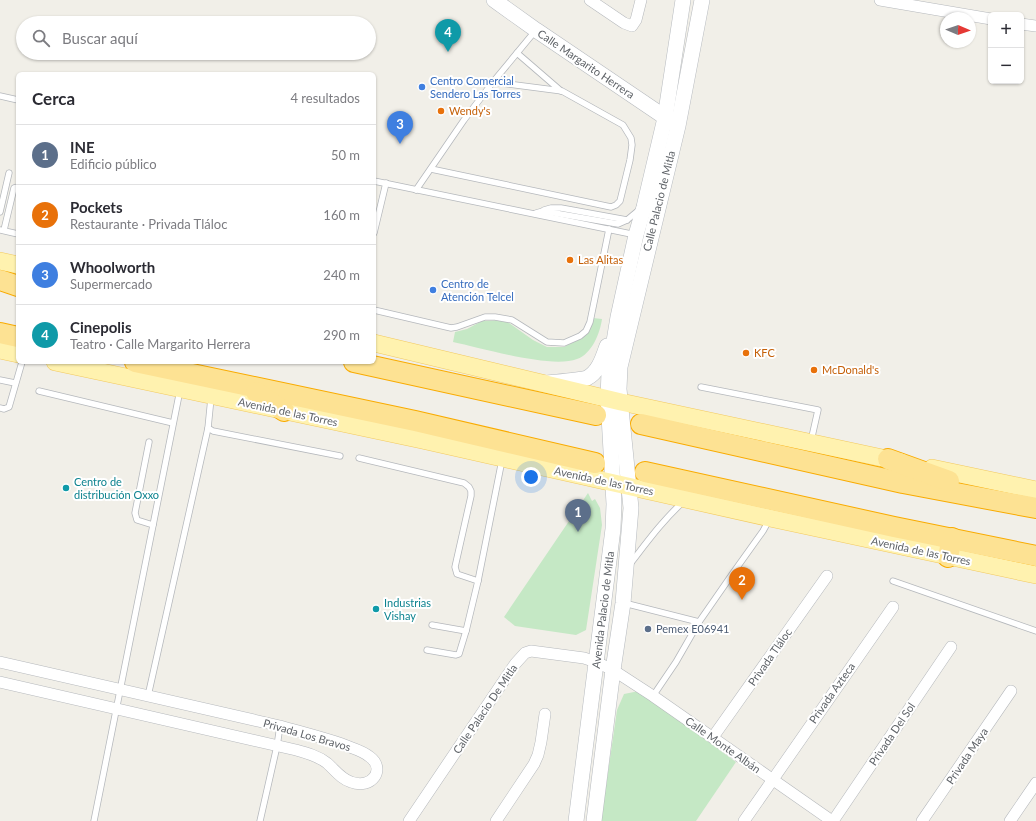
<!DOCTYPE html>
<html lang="es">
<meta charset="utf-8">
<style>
:root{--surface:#fff;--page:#f2f2f3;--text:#2b2b33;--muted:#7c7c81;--line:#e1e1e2;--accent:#ea580c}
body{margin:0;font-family:Lato,sans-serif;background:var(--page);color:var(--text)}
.controls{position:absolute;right:12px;top:12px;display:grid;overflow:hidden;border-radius:6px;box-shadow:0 1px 3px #0004}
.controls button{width:36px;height:36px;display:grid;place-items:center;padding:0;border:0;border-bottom:1px solid var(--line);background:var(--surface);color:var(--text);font:20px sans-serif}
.compass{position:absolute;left:940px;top:12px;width:36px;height:36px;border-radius:50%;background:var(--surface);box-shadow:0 1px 3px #0004;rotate:92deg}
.you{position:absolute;left:531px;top:477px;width:14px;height:14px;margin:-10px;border:3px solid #fff;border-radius:50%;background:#1a73e8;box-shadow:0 0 0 6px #1a73e833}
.badge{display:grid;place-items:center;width:26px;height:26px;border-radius:50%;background:var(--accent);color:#fff;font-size:13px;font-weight:700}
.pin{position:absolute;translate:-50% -33px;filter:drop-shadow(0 1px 2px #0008)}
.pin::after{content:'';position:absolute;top:21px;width:14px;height:12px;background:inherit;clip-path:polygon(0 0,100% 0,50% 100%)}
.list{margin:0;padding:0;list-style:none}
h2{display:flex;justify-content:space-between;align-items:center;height:52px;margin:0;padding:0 16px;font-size:17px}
h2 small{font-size:13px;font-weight:400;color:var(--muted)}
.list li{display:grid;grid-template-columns:26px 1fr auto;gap:12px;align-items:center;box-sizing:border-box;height:60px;padding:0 16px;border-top:1px solid var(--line)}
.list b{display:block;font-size:15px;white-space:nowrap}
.list p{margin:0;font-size:13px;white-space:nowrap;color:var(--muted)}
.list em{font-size:13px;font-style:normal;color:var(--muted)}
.icon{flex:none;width:22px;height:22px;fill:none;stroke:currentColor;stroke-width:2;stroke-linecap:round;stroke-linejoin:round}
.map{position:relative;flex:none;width:1036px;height:821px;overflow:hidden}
.search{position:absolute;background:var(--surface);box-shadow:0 1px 3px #0004;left:16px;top:16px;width:360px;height:44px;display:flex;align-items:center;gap:10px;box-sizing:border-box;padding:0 14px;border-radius:22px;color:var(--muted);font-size:15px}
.panel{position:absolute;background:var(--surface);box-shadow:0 1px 3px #0004;left:16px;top:72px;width:360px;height:292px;border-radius:6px}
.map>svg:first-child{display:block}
.green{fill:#c5e8c5}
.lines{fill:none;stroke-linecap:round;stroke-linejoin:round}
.lane-casing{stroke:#b5b8bc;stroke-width:7}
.street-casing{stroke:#b5b8bc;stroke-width:12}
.secondary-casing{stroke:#b6babf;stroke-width:16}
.primary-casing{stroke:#f2c960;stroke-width:18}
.highway-casing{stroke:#f9ab00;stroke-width:22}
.lane{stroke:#fff;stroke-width:5.5}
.street{stroke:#fff;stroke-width:11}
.secondary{stroke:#fff;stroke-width:15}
.primary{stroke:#fff2af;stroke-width:17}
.highway{stroke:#fde293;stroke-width:20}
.shop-dot{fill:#3f7fe0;stroke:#fff;stroke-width:1.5}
.food-dot{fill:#e8710a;stroke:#fff;stroke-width:1.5}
.culture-dot{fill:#0f9aa8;stroke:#fff;stroke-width:1.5}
.service-dot{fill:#5c6f8a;stroke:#fff;stroke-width:1.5}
.labels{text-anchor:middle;stroke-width:4;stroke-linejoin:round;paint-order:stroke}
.street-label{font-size:11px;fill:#5f6368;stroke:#fff}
.shop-label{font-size:11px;fill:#366cbe;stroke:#fff;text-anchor:start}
.food-label{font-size:11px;fill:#c56008;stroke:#fff;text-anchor:start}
.culture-label{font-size:11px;fill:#0d838f;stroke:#fff;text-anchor:start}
.service-label{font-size:11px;fill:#4e5e75;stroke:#fff;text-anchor:start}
</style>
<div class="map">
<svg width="1036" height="821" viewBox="0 0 1036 821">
<rect width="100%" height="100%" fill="#f1efe8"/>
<!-- green -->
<g class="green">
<path d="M593 318 602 319C600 333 592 354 577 359 551 369 482 348 453 342L455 332 467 329 482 321 505 320 533 340 547 347H564L579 339Z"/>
<path d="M588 493 592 501 595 499 600 508 602 525 586 630 576 635 515 626 504 617Z"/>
<path d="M639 691 736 762 696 821H601L617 710 624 694Z"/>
</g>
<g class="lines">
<defs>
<g id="lane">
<path d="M517 53 561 91"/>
<path d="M0 96 18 100"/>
<path d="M431 169 611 207 616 205 620 201 630 160 632 145 631 138 623 125 562 91 493 82"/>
<path d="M374 181 636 235"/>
<path d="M416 190 464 120 493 82 536 30"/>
<path d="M544 210 551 208H561L627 220"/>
<path d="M0 212 9 173"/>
<path d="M536 213 543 211 618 224 627 220 639 210"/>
<path d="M0 230 18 234"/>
<path d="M4 230 14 188 18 187"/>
<path d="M374 233 386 183"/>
<path d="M374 310 451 328 457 327 485 317H495L512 320 547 342 564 343 580 336 586 331 590 322 609 229"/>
<path d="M0 380 15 383"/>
<path d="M701 387 818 410 811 441"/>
<path d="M39 391 173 423"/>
<path d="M211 398 208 428 213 431 340 456"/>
<path d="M0 408 4 409 9 407 22 362"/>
<path d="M149 442 135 513 137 520 153 525"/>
<path d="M359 458 464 483 469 487 471 491V496L455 567 457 574 478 581 466 631 432 625"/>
<path d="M630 564C647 542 663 520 684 501"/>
<path d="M478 581 502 460"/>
<path d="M893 581 1036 631"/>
<path d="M624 603 699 622"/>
<path d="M427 650 456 655 459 654 466 631"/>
<path d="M148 696 208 428"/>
<path d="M653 696 676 662 699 622 733 573 763 531 769 520"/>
<path d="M94 821 180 390"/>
<path d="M260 821 277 746 280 726"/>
</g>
<g id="street">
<path d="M590 0 624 23 632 26 636 20 641 0"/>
<path d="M880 0 991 19"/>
<path d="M1021 24 1036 26"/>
<path d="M0 662 280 726C301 732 321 737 342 744 351 748 362 750 370 757 386 769 372 790 351 782 341 779 335 770 327 763 318 756 307 753 296 750L0 682"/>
<path d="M713 737 827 576"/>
<path d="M409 821 515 664 525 653 531 651 584 658 596 662 613 670 653 696 832 821"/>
<path d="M496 821 534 764 538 755 541 742 545 714"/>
<path d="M744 821 893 607"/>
<path d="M833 821 951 647"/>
<path d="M922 821 1011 691"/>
<path d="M1010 821 1036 783"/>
</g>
<g id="secondary">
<path d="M494 0 536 30 672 122"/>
<path d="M546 383C555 382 581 380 587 378 599 372 603 357 607 346"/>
<path d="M576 821 613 529 614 504 608 398 609 372 618 317 636 235 644 207 665 118 683 0"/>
<path d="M594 821 613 670 623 603 631 508 619 389 620 367 678 126 702 0"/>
</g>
<g id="primary">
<path d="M0 261 18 265"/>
<path d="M374 343 621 402 901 462"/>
<path d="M0 350 18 354"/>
<path d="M55 362 422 440 770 518 1036 575"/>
<path d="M932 468 1036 490"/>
</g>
<g id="highway">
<path d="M0 280 18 286"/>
<path d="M0 333 18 337"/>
<path d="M135 362 415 421 595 463"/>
<path d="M354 362 596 415"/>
<path d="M256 392 284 411"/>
<path d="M641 424 903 483 1036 508"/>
<path d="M888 459 949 481"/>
<path d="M645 472 894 527 1036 556"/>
<path d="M948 557 952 538"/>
</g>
</defs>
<!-- lane casing -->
<use href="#lane" class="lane-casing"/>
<!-- street casing -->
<use href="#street" class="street-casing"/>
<!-- secondary casing -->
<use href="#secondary" class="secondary-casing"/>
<!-- primary casing -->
<use href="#primary" class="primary-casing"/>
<!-- highway casing -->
<use href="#highway" class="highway-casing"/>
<!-- lane -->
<use href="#lane" class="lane"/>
<!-- street -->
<use href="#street" class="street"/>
<!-- secondary -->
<use href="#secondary" class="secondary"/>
<!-- primary -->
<use href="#primary" class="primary"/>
<!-- highway -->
<use href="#highway" class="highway"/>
</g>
<!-- markers -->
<g class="shop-dot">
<circle cx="422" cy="87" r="4"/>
<circle cx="433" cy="290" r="4"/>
</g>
<g class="food-dot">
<circle cx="441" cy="111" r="4"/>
<circle cx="570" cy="260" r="4"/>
<circle cx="746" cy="353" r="4"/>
<circle cx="814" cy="370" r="4"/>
</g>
<g class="culture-dot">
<circle cx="66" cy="488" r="4"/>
<circle cx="376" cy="609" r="4"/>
</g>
<circle class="service-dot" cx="648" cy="629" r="4"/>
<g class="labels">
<!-- street labels -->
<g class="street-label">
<text transform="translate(586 64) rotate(34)" y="4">Calle Margarito Herrera</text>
<text transform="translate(659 201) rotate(-76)" y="4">Calle Palacio de Mitla</text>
<text transform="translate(288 412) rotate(12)" y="4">Avenida de las Torres</text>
<text transform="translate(604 481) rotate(12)" y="4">Avenida de las Torres</text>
<text transform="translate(921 551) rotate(12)" y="4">Avenida de las Torres</text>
<text transform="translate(603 610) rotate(-83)" y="4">Avenida Palacio de Mitla</text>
<text transform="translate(770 657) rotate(-55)" y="4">Privada Tláloc</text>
<text transform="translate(832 693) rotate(-55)" y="4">Privada Azteca</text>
<text transform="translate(485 709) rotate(-56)" y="4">Calle Palacio De Mitla</text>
<text transform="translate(892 734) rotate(-56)" y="4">Privada Del Sol</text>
<text transform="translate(307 735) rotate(16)" y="4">Privada Los Bravos</text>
<text transform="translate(723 745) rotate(35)" y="4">Calle Monte Albán</text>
<text transform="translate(967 756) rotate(-56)" y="4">Privada Maya</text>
</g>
<!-- shop labels -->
<g class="shop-label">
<text x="430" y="85">Centro Comercial<tspan x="430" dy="13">Sendero Las Torres</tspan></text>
<text x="441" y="288">Centro de<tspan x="441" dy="13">Atención Telcel</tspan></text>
</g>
<!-- food labels -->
<g class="food-label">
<text x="449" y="115">Wendy's</text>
<text x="578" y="264">Las Alitas</text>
<text x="754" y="357">KFC</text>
<text x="822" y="374">McDonald's</text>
</g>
<!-- culture labels -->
<g class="culture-label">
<text x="74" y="486">Centro de<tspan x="74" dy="13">distribución Oxxo</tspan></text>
<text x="384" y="607">Industrias<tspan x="384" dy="13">Vishay</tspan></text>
</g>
<!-- service labels -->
<g class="service-label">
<text x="656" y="633">Pemex E06941</text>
</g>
</g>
</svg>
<div class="controls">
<button>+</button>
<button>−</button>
</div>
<svg class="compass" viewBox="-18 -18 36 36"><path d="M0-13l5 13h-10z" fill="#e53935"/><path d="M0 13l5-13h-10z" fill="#7c7c81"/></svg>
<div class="you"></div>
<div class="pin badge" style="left:578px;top:532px;background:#5c6f8a">1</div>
<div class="pin badge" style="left:742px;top:600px;background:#e8710a">2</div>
<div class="pin badge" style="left:400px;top:144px;background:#3f7fe0">3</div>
<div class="pin badge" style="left:448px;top:52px;background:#0f9aa8">4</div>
<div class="search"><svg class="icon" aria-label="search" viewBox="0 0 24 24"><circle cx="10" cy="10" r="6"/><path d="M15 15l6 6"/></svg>Buscar aquí</div>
<section class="panel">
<h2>Cerca<small>4 resultados</small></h2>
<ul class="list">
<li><span class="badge" style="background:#5c6f8a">1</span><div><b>INE</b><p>Edificio público</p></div><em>50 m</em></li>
<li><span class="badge" style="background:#e8710a">2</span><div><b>Pockets</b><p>Restaurante · Privada Tláloc</p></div><em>160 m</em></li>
<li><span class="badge" style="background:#3f7fe0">3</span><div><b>Whoolworth</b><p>Supermercado</p></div><em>240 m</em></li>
<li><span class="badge" style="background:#0f9aa8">4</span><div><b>Cinepolis</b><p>Teatro · Calle Margarito Herrera</p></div><em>290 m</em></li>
</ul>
</section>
</div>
